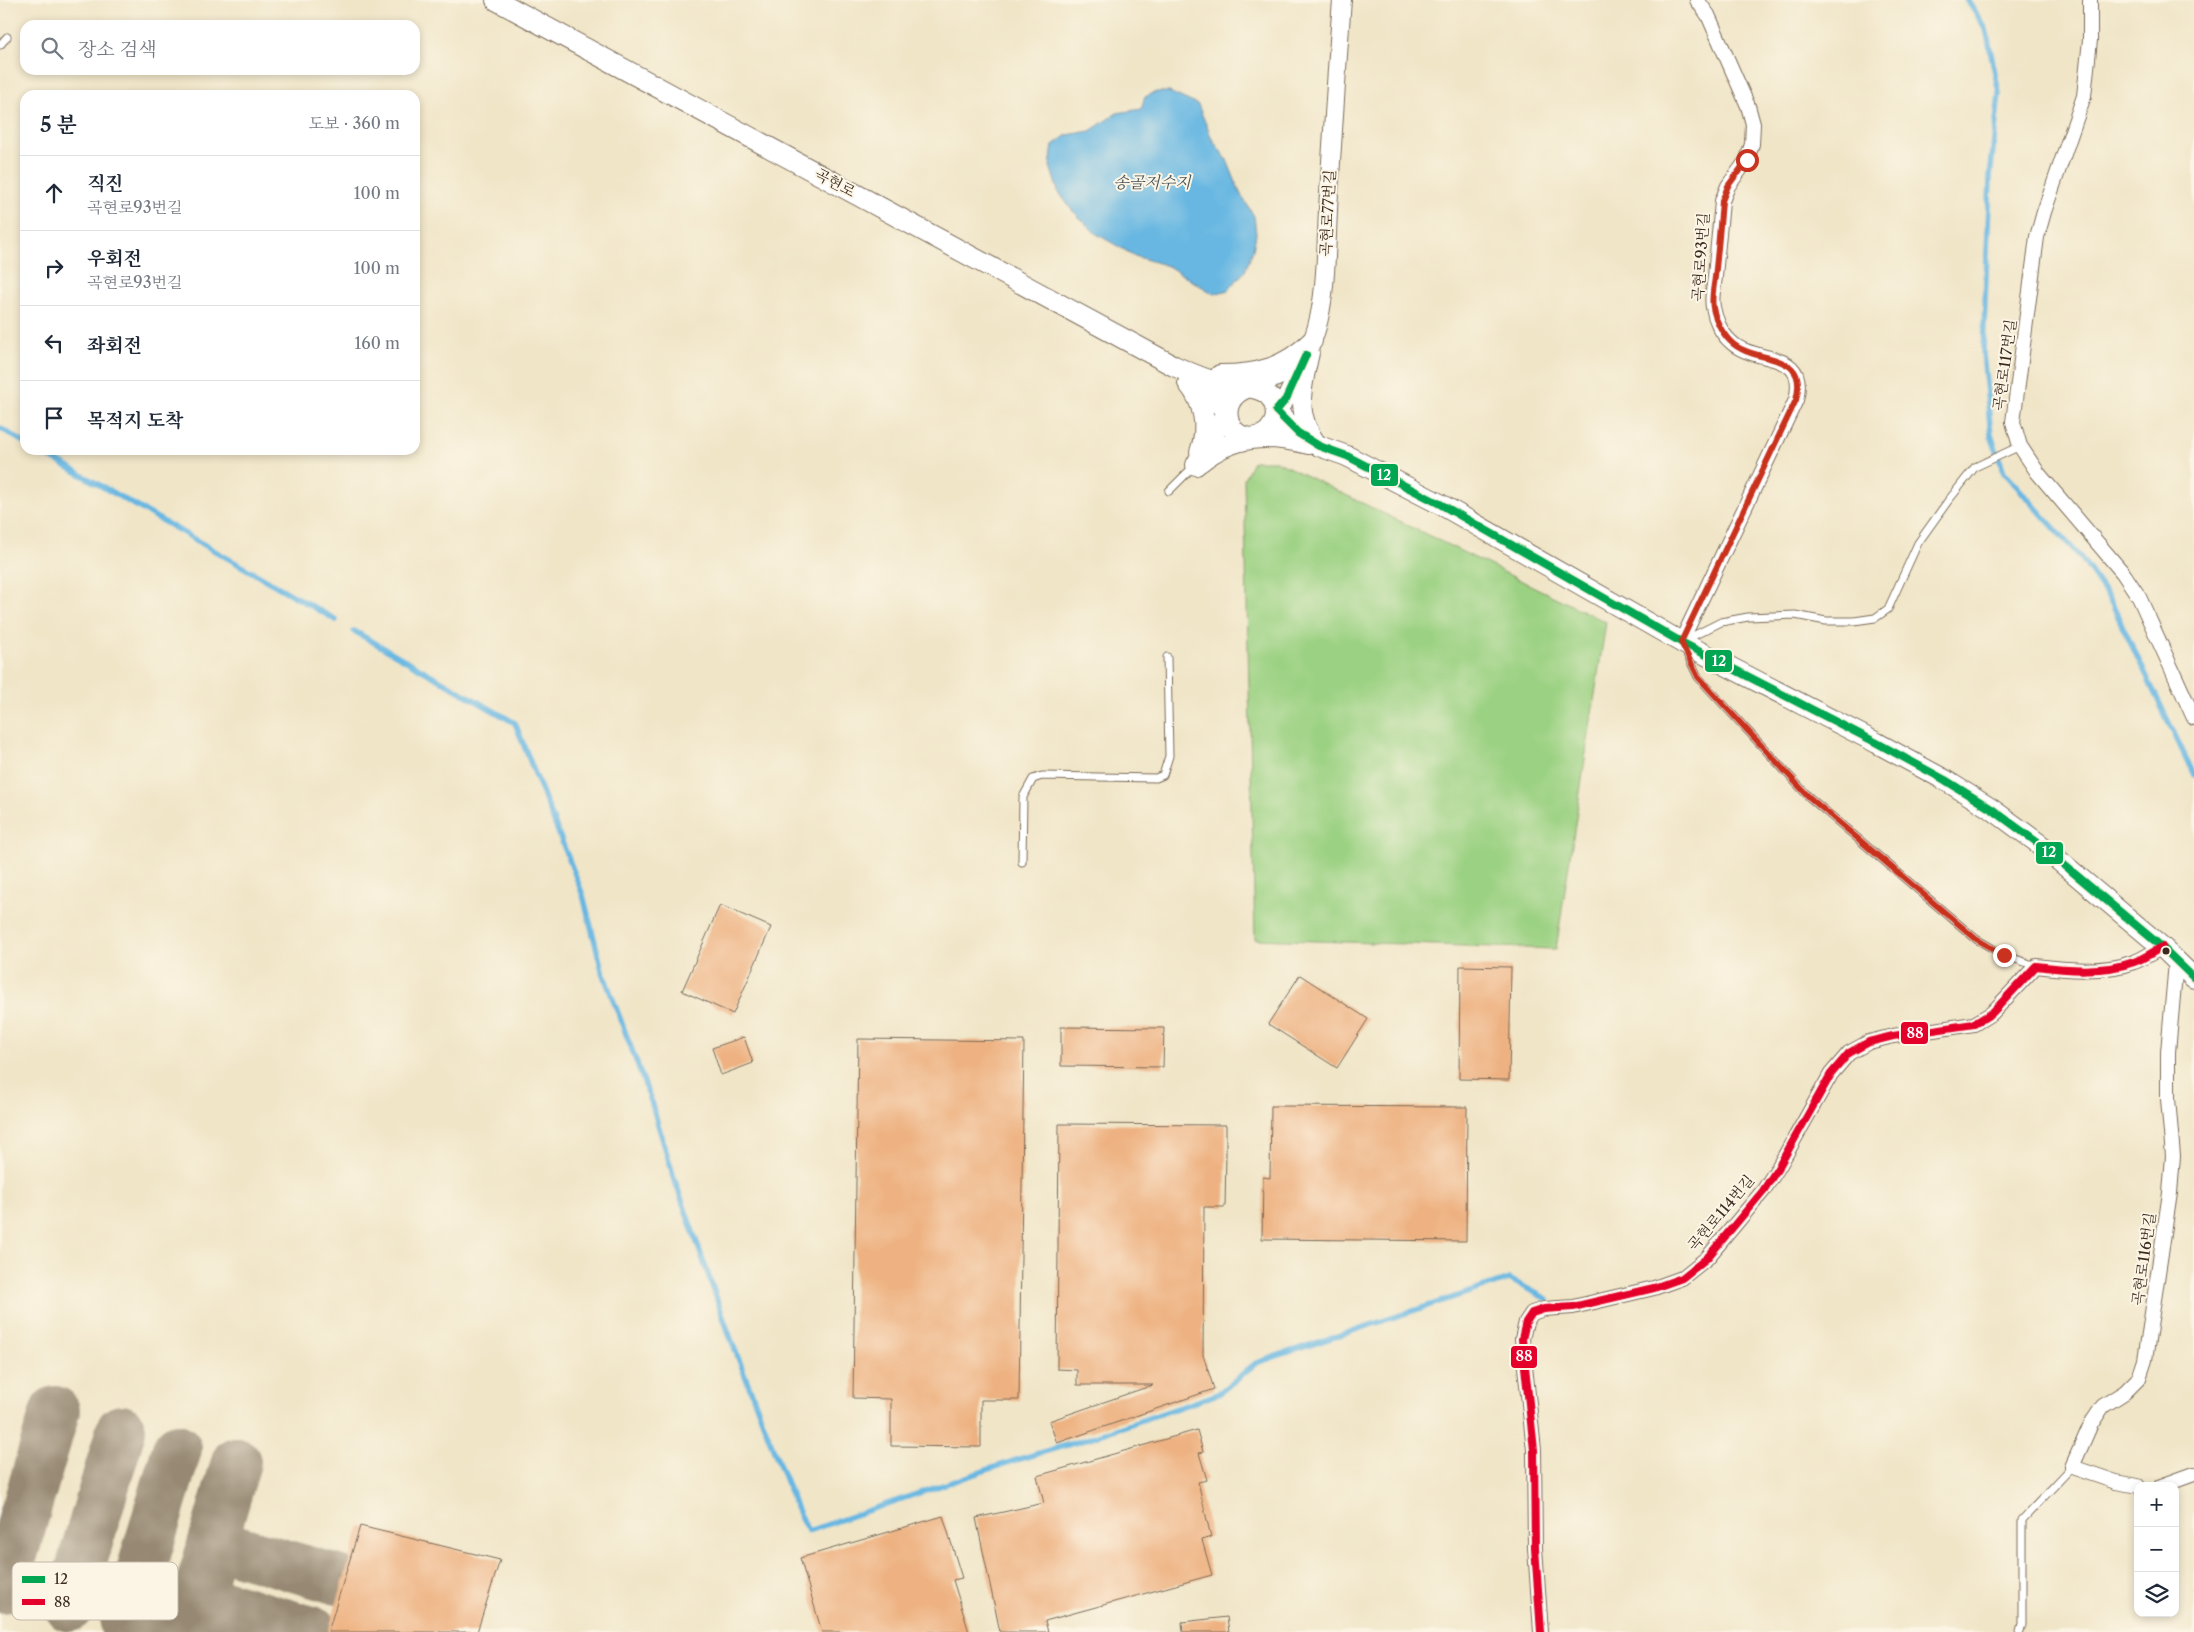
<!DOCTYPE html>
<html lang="ko">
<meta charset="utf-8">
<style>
:root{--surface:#fff;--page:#f6f6f7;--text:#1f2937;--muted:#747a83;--line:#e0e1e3}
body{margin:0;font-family:"Libre Caslon Text","Noto Serif KR",serif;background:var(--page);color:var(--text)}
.controls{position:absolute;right:15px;bottom:15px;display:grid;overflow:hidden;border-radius:10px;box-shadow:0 2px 8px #0003}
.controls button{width:45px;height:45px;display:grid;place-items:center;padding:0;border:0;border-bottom:1px solid var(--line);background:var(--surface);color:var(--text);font:25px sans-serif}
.stop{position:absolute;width:15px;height:15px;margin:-11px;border:4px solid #c8321e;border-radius:50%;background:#fff}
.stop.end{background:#c8321e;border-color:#fff;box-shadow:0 1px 5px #0008}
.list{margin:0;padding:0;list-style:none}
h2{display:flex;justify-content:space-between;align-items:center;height:65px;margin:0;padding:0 20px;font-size:21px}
h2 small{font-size:16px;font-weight:400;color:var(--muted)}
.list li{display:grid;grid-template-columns:32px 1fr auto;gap:15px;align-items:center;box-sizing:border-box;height:75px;padding:0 20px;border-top:1px solid var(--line)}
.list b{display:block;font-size:19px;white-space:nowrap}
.list p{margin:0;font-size:16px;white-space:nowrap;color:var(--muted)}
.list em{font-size:16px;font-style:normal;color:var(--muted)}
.icon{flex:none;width:28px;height:28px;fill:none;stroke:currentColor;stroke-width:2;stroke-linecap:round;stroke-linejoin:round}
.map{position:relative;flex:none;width:2194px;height:1632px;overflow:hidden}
.search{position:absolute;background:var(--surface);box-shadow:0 2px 8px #0003;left:20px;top:20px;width:400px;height:55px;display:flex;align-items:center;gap:12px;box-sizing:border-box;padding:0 18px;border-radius:15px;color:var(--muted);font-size:19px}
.panel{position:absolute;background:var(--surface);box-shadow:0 2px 8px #0003;left:20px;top:90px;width:400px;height:365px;border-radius:15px}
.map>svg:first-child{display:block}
.green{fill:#9bd182;stroke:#6b7e50}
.water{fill:#68b7e2;stroke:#527080}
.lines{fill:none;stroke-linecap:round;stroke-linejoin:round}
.stream{stroke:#68b7e2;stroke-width:5.5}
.taxiway{stroke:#968872;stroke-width:50}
.building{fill:#eeb282}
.service-casing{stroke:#7a6b59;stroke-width:9}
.minor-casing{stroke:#7a6b59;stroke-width:16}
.tertiary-casing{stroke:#7a6b59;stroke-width:20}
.secondary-casing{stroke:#7a6b59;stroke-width:22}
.service{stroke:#fff;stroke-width:7}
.minor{stroke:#fff;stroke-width:14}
.tertiary{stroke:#fff;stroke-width:18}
.secondary{stroke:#fff;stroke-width:20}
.bus-1-casing{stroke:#fcf5e5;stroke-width:11}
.bus-2-casing{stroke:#fcf5e5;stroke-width:11}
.bus-1{stroke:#00a651;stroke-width:8}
.bus-2{stroke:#e4002b;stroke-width:8}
.route{stroke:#c8321e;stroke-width:6}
.bus-dot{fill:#3b2a1e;stroke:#fcf5e5;stroke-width:2}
.labels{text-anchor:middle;stroke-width:4;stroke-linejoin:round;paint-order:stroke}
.street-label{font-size:15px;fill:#3b2a1e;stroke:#fcf5e5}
.water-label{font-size:16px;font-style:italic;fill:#485459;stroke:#fcf5e5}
.key{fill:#fcf5e5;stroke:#c2b8a9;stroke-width:1}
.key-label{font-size:14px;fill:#3b2a1e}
.line-badge{stroke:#fcf5e5;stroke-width:2}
.badge-label{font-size:14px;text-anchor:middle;font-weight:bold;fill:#fff}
</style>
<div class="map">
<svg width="2194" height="1632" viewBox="0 0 2194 1632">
<rect width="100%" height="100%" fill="#fcf5e5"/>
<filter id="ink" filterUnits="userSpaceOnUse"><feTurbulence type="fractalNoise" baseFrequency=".02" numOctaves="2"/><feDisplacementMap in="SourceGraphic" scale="10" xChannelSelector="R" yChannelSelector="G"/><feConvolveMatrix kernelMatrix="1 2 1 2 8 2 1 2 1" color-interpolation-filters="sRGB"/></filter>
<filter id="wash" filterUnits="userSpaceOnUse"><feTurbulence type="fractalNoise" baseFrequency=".0096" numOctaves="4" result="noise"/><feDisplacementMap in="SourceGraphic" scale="20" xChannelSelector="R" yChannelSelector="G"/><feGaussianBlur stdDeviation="1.12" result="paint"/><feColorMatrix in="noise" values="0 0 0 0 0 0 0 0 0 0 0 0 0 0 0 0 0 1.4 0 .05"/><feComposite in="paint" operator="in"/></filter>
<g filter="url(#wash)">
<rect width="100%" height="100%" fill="#f0e5c7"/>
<!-- green -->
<path class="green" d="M1253 461H1276L1606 622 1556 949 1255 939 1244 479Z"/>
<!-- water -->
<path class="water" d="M1156 92H1169L1198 105 1212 139 1227 160 1240 193 1254 216 1256 234 1253 250 1245 271 1228 290 1214 294 1168 266 1135 256 1095 233 1071 209 1058 191 1050 166 1053 145 1067 135 1090 131 1117 113 1141 109 1145 97Z"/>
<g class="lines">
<!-- stream -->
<g class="stream">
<path d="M1967 0 1986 29 1999 93 1990 178 1983 353 1991 435 2004 472 2082 559 2109 598 2194 775"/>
<path d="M0 428 25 443"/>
<path d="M38 450 336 620"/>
<path d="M354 631 515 723 583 895 602 970 651 1101 675 1181 732 1342 797 1510 808 1531 1013 1461 1084 1440 1218 1394 1256 1363 1509 1279 1547 1299"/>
</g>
<!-- taxiway -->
<g class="taxiway">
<path d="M177 1449 125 1626 167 1621 193 1610 203 1632"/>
<path d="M213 1543 338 1580"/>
<path d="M3 1588 55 1411"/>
<path d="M199 1598 315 1632"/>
<path d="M69 1607 121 1430"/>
<path d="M187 1632 236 1462"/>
</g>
</g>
<g id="blocks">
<!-- building -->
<g class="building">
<path d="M720 905 771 927 733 1014 682 991Z"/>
<path d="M1460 966 1511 967 1509 1080 1459 1079Z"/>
<path d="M1300 975 1368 1019 1337 1068 1268 1024Z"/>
<path d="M1061 1027 1164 1028 1163 1067 1061 1066Z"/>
<path d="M744 1037 753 1063 721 1075 712 1048Z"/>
<path d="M858 1039 1024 1041 1019 1400H981V1447L891 1446V1399L853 1398Z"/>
<path d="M1271 1106 1467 1107 1466 1241 1262 1239 1263 1177 1270 1178Z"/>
<path d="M1059 1124 1226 1125V1154L1225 1207H1204L1203 1355 1214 1389 1057 1443 1049 1421 1153 1385H1077V1370L1057 1369Z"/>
<path d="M1197 1430 1203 1452 1199 1453 1207 1480 1198 1482 1211 1537 1202 1540 1212 1575 1045 1621 1048 1632H1000L976 1518 1044 1503 1037 1476Z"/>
<path d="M943 1516 962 1578 953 1580 969 1632H822L800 1558Z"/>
<path d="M360 1526 500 1560 477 1632H328Z"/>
<path d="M1227 1617 1229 1632H1183L1182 1622Z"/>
</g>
</g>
</g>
<g filter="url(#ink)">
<use href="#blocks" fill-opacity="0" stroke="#7a6b59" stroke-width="1"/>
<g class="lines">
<defs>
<g id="service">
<path d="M0 45 7 37"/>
<path d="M1169 491 1195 465"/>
<path d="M1685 640 1721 622 1748 617 1795 615 1826 621H1854L1875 618 1888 609 1918 543 1948 501 1975 467 2020 446"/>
<path d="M1685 650 1698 677 1809 797 1976 939 2004 955 2036 966"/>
<path d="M1022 862 1023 797 1033 779 1042 776 1156 778 1163 775 1169 756 1167 657"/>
<path d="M2020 1632 2022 1625V1520L2072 1467"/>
</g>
<g id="minor">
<path d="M2090 0V40L2084 96 2044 212 2037 237 2013 422 2020 446 2038 473 2123 573 2139 597 2194 718"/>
<path d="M1681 642 1796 400C1809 347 1754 366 1730 341 1721 333 1715 319 1713 307 1711 298 1714 286 1715 277 1717 252 1720 226 1722 201L1728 186 1747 160 1752 144 1753 124 1748 106 1708 15 1697 0"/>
<path d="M2138 1486 2116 1482 2072 1467 2091 1424 2103 1406 2125 1392 2139 1378 2145 1360 2170 1193 2173 1156 2168 1099V1052L2176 962"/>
<path d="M2161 1486 2194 1474"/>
<path d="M1541 1632 1535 1548 1534 1450 1522 1339 1526 1322 1532 1313 1544 1309 1573 1307 1654 1288 1682 1278 1707 1258 1763 1191 1778 1168 1831 1074 1849 1053 1869 1042 1893 1036 1974 1024 1992 1013 2036 966C2067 970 2104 973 2134 962 2143 959 2153 952 2162 947"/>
</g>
<g id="tertiary">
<path d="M1310 353C1302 388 1294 414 1318 445"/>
<path d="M1247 388C1267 381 1290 375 1303 358 1330 321 1325 239 1329 194 1333 129 1337 65 1342 0"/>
<path d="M1276 411 1286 399 1299 371"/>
</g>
<g id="secondary">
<path d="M496 0 1174 366C1190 373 1207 380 1224 385 1236 388 1251 385 1262 391 1273 396 1278 409 1275 420 1273 427 1267 434 1260 436 1229 447 1212 401 1247 388"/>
<path d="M1220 375C1257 375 1286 368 1312 341"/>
<path d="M1189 378 1227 411 1196 465"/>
<path d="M1188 383C1204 402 1209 428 1200 452"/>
<path d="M1276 411 1298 433 1319 446 1347 456 1440 504 1681 642 1877 743 1945 780 1993 810 2038 843 2162 947 2194 978"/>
<path d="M1200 462C1234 434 1269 434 1309 444"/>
</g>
</defs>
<!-- service casing -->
<use href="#service" class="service-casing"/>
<!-- minor casing -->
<use href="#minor" class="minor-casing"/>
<!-- tertiary casing -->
<use href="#tertiary" class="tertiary-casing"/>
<!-- secondary casing -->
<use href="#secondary" class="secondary-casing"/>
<!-- service -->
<use href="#service" class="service"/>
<!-- minor -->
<use href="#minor" class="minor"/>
<!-- tertiary -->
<use href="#tertiary" class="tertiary"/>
<!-- secondary -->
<use href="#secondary" class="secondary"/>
<defs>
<path id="bus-1" d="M1306 355 1286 399 1276 411 1298 433 1319 446 1347 456 1440 504 1681 642 1877 743 1945 780 1993 810 2038 843 2162 947 2194 978"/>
<path id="bus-2" d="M1541 1632 1535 1548 1534 1450 1522 1339 1526 1322 1532 1313 1544 1309 1573 1307 1654 1288 1682 1278 1707 1258 1763 1191 1778 1168 1831 1074 1849 1053 1869 1042 1893 1036 1974 1024 1992 1013 2036 966C2067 970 2104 973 2134 962 2143 959 2153 952 2162 947"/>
</defs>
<!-- bus-1 casing -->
<use href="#bus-1" class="bus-1-casing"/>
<!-- bus-2 casing -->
<use href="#bus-2" class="bus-2-casing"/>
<!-- bus-1 -->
<use href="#bus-1" class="bus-1"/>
<!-- bus-2 -->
<use href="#bus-2" class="bus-2"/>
</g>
</g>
<g class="lines" filter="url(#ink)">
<!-- route -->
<path class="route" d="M1747 160 1728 186 1722 201C1720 226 1718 252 1715 277 1714 286 1711 298 1713 308 1715 319 1722 333 1730 341 1754 366 1810 348 1796 400L1681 642 1698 677 1809 797 1976 939 2004 955"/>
</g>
<!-- markers -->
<circle class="bus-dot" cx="2166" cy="951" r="4.5"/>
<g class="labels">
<!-- street labels -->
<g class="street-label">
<text transform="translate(835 183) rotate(28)" y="5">곡현로</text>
<text transform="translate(1328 213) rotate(-87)" y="5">곡현로77번길</text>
<text transform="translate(1701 257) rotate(-86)" y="5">곡현로93번길</text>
<text transform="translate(2005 365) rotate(-82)" y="5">곡현로117번길</text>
<text transform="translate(1721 1213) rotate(-50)" y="5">곡현로114번길</text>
<text transform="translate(2144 1259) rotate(-82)" y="5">곡현로116번길</text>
</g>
<!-- water labels -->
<g class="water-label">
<text x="1152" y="188">송골저수지</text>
</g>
</g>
<!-- legend -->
<rect x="12" y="1562" width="166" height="58" rx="8" class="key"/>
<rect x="22" y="1576" width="23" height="7" fill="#00a651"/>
<rect x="22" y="1599" width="23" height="6" fill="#e4002b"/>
<g class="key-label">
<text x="54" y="1584">12</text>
<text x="54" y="1607">88</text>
</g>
<g class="line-badge">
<rect x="1370" y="463" width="29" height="24" rx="5" fill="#00a651"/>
<rect x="1704" y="649" width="29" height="24" rx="5" fill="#00a651"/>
<rect x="2035" y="841" width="29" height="24" rx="5" fill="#00a651"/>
<rect x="1900" y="1021" width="29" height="24" rx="5" fill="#e4002b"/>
<rect x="1510" y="1345" width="28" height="24" rx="5" fill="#e4002b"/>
</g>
<g class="badge-label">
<text x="1384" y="480">12</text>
<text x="1719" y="666">12</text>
<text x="2049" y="857">12</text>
<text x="1915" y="1038">88</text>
<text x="1524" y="1361">88</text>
</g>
</svg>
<div class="controls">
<button>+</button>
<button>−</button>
<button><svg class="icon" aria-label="layers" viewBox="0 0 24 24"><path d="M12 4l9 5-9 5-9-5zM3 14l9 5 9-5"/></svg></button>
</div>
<div class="stop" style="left:1747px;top:160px"></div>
<div class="stop end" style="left:2004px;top:955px"></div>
<div class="search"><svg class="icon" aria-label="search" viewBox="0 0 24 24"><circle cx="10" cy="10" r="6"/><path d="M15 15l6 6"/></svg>장소 검색</div>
<section class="panel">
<h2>5 분<small>도보 · 360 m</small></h2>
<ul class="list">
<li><svg class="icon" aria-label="ahead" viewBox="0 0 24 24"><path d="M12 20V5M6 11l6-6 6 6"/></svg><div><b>직진</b><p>곡현로93번길</p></div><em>100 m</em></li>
<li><svg class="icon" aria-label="right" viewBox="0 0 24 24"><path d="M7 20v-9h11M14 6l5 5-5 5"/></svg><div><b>우회전</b><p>곡현로93번길</p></div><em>100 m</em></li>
<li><svg class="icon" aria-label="left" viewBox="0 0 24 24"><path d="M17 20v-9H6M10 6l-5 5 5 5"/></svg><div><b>좌회전</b></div><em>160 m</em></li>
<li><svg class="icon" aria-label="arrive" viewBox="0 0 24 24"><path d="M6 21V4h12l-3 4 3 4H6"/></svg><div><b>목적지 도착</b></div></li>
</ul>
</section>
</div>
